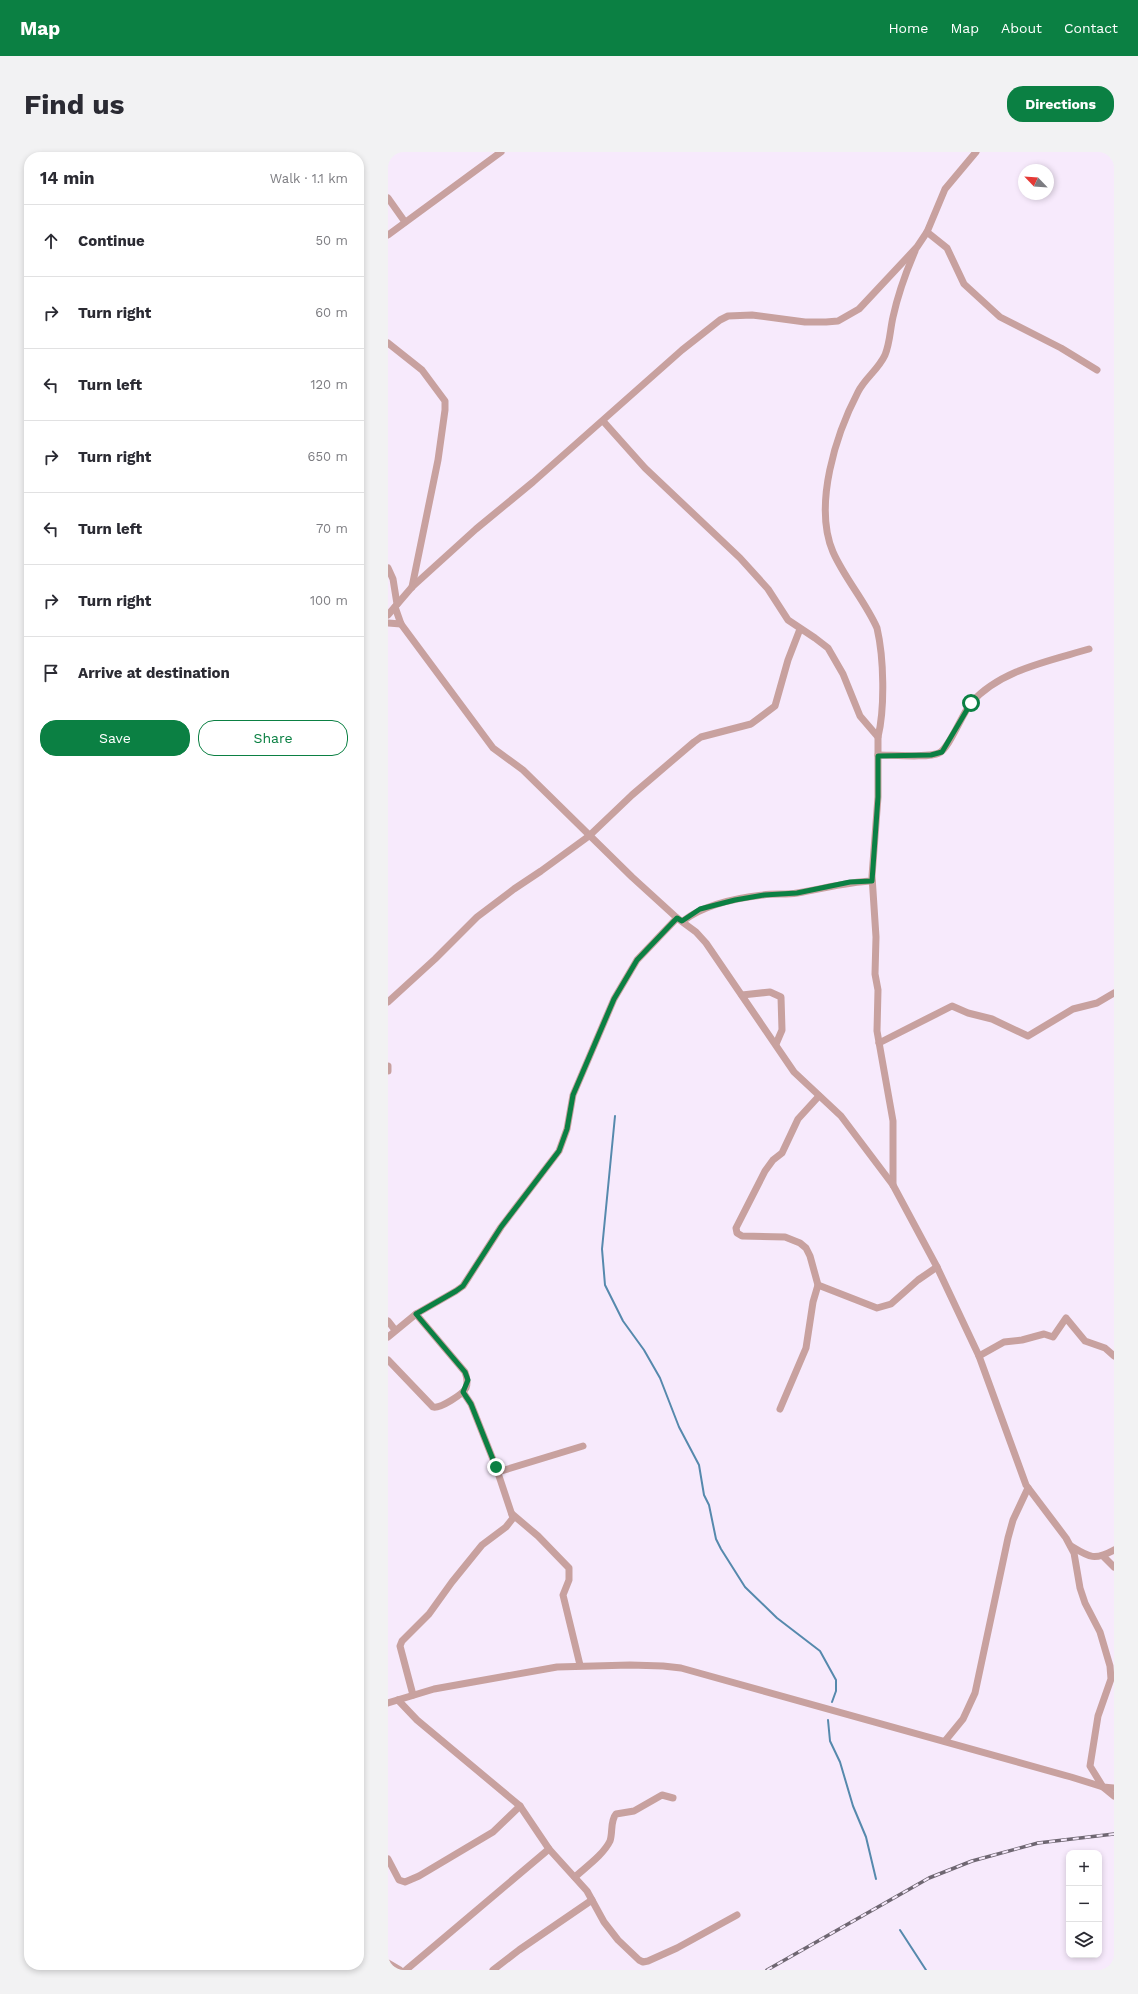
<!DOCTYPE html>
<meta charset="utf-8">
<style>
:root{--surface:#fff;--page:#f2f2f3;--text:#2b2b33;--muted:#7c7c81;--line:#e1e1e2;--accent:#0b8043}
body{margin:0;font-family:"Work Sans",sans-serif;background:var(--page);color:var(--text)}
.controls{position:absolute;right:12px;bottom:12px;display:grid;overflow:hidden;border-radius:8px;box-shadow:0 2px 6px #0003}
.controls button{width:36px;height:36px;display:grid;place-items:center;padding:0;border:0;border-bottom:1px solid var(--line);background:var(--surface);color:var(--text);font:20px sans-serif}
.compass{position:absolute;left:630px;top:12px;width:36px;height:36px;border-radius:50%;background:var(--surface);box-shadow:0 2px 6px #0003;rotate:295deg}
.stop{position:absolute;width:12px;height:12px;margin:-9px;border:3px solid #0b8043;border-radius:50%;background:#fff}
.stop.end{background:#0b8043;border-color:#fff;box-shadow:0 1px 4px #0008}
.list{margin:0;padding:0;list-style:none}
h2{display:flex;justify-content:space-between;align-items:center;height:52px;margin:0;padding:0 16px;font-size:17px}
h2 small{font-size:13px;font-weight:400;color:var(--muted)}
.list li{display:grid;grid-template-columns:26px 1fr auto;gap:12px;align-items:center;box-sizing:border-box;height:72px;padding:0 16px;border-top:1px solid var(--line)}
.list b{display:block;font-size:15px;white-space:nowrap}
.list em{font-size:13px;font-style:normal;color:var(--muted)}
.actions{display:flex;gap:8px;padding:12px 16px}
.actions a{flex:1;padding:9px 0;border:1px solid var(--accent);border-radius:16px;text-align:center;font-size:14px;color:var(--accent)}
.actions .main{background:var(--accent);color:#fff}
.icon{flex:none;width:22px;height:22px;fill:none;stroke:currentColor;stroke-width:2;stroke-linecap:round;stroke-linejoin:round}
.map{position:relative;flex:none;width:726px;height:1818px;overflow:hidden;border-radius:16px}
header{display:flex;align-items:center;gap:24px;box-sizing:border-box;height:56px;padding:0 20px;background:var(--accent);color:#fff}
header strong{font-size:19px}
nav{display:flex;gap:22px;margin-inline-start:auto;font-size:14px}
.intro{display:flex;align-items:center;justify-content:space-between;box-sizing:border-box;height:96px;padding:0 24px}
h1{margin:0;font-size:28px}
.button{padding:10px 18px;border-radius:16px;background:var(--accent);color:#fff;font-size:14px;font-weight:700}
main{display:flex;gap:24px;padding:0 24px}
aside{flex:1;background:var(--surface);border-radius:16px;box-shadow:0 2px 6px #0003}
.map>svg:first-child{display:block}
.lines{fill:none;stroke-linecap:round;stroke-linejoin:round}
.stream{stroke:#5689ad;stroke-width:2}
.minor{stroke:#c8a19f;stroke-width:7}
.rail-casing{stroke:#6f6772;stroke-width:3.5}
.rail{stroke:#f7eafc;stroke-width:2;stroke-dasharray:6;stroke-linecap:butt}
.route{stroke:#0b8043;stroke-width:5}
</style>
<header>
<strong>Map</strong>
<nav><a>Home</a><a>Map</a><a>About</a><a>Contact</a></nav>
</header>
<div class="intro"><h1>Find us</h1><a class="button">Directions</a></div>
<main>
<aside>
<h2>14 min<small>Walk · 1.1 km</small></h2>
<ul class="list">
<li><svg class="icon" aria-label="ahead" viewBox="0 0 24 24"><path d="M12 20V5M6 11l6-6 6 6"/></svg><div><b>Continue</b></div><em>50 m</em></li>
<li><svg class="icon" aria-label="right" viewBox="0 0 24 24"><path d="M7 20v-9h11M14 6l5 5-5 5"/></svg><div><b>Turn right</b></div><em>60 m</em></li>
<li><svg class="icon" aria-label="left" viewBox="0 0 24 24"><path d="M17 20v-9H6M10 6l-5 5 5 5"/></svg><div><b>Turn left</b></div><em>120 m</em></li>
<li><svg class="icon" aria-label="right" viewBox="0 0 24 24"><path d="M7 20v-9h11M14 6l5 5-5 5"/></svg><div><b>Turn right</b></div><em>650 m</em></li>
<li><svg class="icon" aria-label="left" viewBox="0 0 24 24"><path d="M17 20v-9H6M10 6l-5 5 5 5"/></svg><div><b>Turn left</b></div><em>70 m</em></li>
<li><svg class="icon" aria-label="right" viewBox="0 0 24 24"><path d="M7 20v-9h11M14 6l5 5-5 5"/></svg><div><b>Turn right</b></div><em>100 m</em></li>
<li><svg class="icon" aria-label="arrive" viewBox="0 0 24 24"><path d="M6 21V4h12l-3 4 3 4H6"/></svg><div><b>Arrive at destination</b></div></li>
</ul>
<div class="actions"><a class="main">Save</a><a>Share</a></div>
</aside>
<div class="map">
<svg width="726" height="1818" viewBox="0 0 726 1818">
<rect width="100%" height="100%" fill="#f7eafc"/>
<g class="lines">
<!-- stream -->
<g class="stream">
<path d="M227 964 214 1097 217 1133 235 1169 256 1198 272 1226 291 1275 311 1313 316 1343 321 1353 328 1387 333 1397 357 1435 389 1466 432 1499 448 1528V1539L444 1550"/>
<path d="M440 1568 442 1589 452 1610 465 1654 478 1685 488 1727"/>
<path d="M512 1778 538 1818"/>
</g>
<!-- minor -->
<g class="minor">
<path d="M0 46 17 70"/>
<path d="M539 80 559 96 576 132 612 165 673 196 709 218"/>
<path d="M0 83 113 0"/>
<path d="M0 191 34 218 57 249V258L50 308 24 435"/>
<path d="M215 269 257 316 352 406 380 437 400 468 427 486 440 496 455 522 472 564 490 585V645L484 724 488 785 487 822 490 838 489 879 505 969V1033"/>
<path d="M0 416 5 427 9 452"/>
<path d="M7 455 13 472 105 596 135 618 244 725 289 766 308 780 318 791 406 920 453 964 505 1033 549 1115 591 1204 638 1333 678 1386 686 1401 692 1436 697 1451 712 1480 722 1514 723 1527 710 1564 702 1614 715 1635 726 1644"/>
<path d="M0 463 24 435 88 377 145 330 294 198 332 168 340 164 364 163 417 170H438L450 169 471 157 529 95 539 80 557 37 588 0"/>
<path d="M0 471 13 472"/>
<path d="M490 585C497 556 496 506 489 476 477 449 457 427 445 400 425 353 448 282 470 240 477 226 490 218 497 203 502 191 502 178 505 165 510 142 518 120 527 99"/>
<path d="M490 603C504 603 541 606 551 601 561 597 574 562 583 551 612 518 661 509 701 497"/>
<path d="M295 769C317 752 348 746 375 743 386 741 398 743 409 741 434 737 458 730 484 729"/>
<path d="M354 843 382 840 393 845 394 878 388 892"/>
<path d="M0 850 47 807 89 765 126 737 153 719 201 684 244 643 306 590 313 585 363 572 387 554 400 508 412 477"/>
<path d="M491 891 564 854 580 861 604 867 640 884 685 857 709 851 726 841"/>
<path d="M0 914V919"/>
<path d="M430 1133 489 1156 503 1152 530 1128 549 1115"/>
<path d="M0 1169 7 1178"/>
<path d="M0 1185 28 1162 68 1139 75 1134 113 1075 171 999 179 977 185 943 226 847 249 808 289 766"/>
<path d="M591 1204 616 1190 634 1188 656 1182 665 1185 678 1166 697 1189 717 1196 726 1204"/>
<path d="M0 1208 45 1255C52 1257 75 1242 78 1236 80 1230 79 1225 77 1220L28 1162"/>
<path d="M392 1257 418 1196 425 1150 430 1133 422 1104 418 1096 412 1091 397 1085 354 1084 349 1081 348 1076 377 1019 385 1008 394 1001 410 967 431 944"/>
<path d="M110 1320 195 1294"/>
<path d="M124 1362 150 1384 181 1416V1428L175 1443 192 1513"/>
<path d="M683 1394C701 1405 706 1409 726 1398"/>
<path d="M715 1404 726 1415"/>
<path d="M25 1543 12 1494 14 1489 41 1462 64 1430 94 1393 118 1375 125 1366 108 1315 83 1252 75 1240"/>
<path d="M10 1548 29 1568 132 1654 161 1697 199 1739 216 1770 230 1788 251 1808 255 1810 260 1809 289 1796 349 1763"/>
<path d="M0 1551 46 1537 169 1515 242 1513 275 1514 293 1516 683 1625 715 1635 726 1636"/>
<path d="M557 1589 575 1567 587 1541 620 1386 625 1368 640 1336"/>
<path d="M0 1707 11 1728 17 1730 31 1724 105 1680 132 1654"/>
<path d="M187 1725C199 1714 215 1703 222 1689 225 1680 222 1669 228 1662L246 1659 274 1643 285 1646"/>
<path d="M0 1811 12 1818"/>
<path d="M18 1818 161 1697"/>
<path d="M105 1818 131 1798 204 1748"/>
</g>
<defs>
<path id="rail" d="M379 1818 541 1726 584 1709 650 1691 726 1682"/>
</defs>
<!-- rail casing -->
<use href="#rail" class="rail-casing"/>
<!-- rail -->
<use href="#rail" class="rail"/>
</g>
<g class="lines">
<!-- route -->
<path class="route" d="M108 1315 83 1252 75 1240 80 1228 77 1220 28 1162 68 1139 75 1134 113 1075 171 999 179 977 185 943 226 847 249 808 289 766 294 769 312 757 347 748 376 743 409 741 462 730 484 729 490 645V604L543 603 554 600 583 551"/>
</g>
</svg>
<div class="controls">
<button>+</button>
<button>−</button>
<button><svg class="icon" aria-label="layers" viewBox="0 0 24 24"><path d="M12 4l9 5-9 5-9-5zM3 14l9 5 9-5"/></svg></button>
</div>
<svg class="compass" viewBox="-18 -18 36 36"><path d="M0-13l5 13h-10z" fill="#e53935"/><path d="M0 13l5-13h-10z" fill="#7c7c81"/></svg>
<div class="stop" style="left:583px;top:551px"></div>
<div class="stop end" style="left:108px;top:1315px"></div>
</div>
</main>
